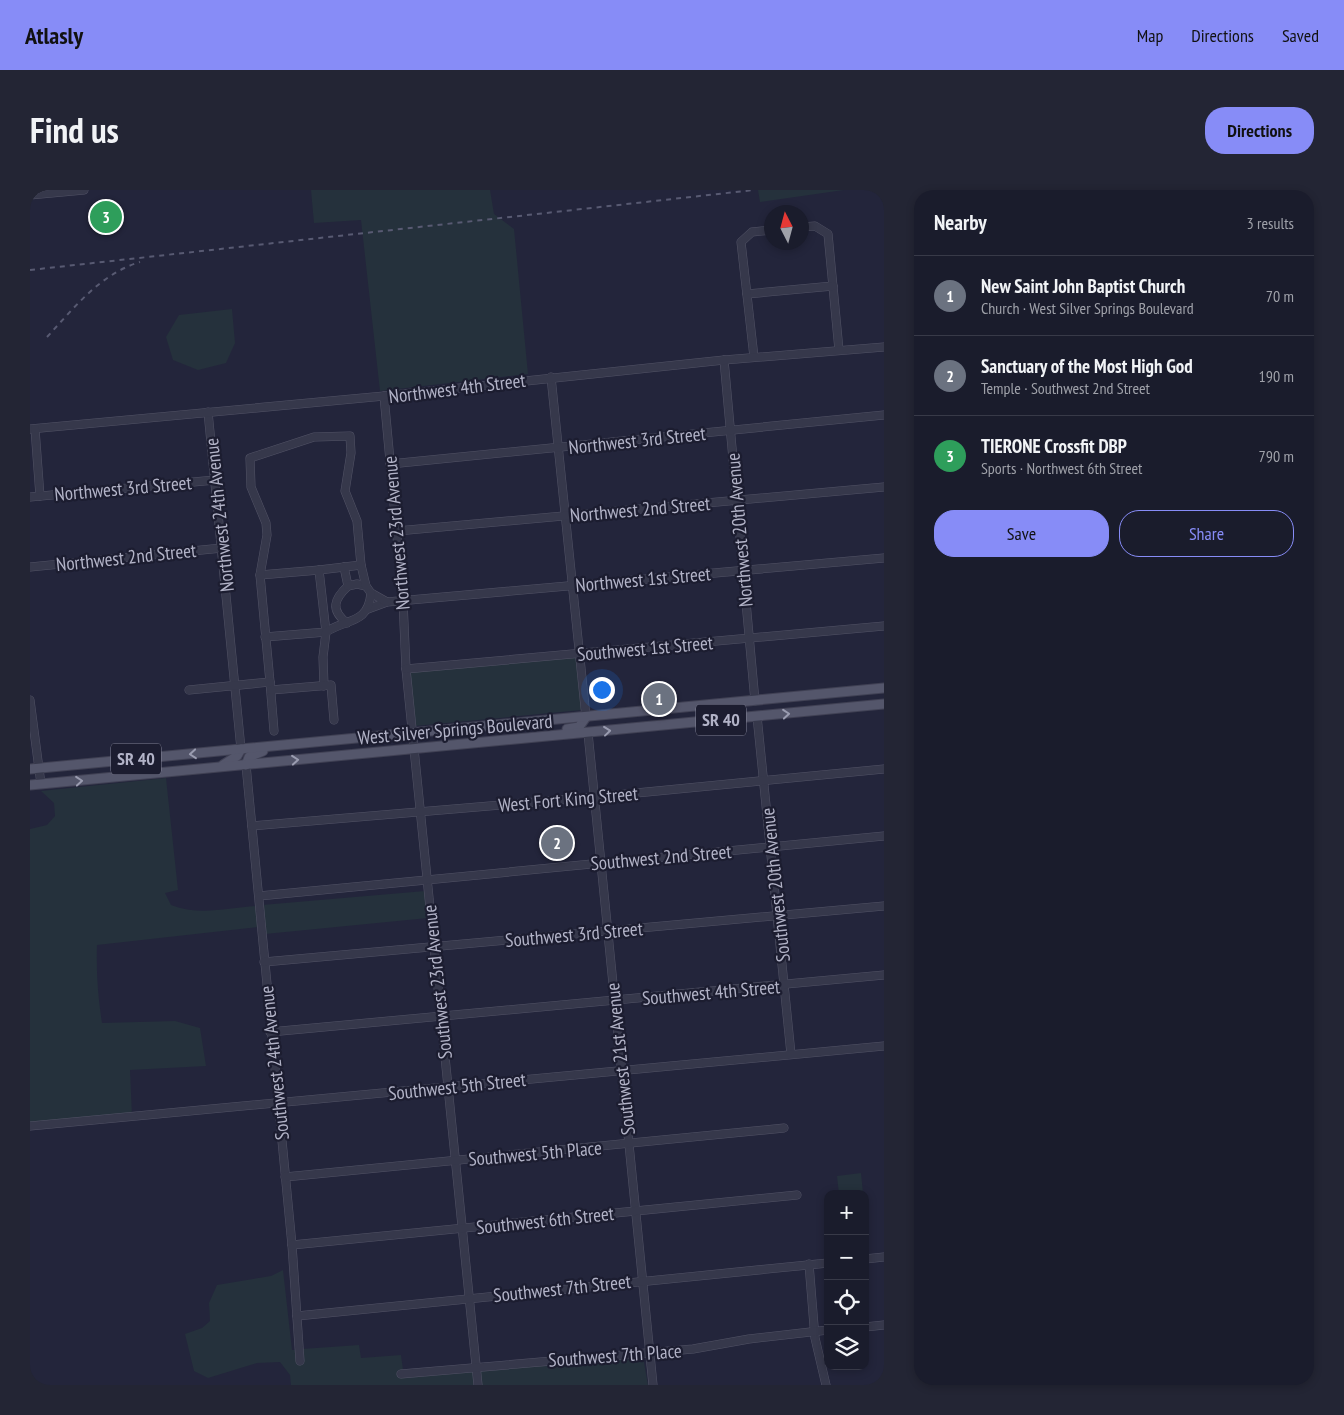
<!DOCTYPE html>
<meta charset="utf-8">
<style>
:root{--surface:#1a1c2c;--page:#232534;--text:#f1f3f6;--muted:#9fa1a9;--line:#383a48;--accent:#878cf7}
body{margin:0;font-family:"PT Sans Narrow",sans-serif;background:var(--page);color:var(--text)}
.controls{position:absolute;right:15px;bottom:15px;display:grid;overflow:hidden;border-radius:10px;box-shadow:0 2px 8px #0003}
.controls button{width:45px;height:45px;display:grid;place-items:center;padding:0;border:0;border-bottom:1px solid var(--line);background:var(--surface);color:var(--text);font:25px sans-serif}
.compass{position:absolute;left:734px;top:15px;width:45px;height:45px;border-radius:50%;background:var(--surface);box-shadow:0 2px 8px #0003;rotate:354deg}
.you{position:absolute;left:571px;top:499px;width:18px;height:18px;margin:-12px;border:4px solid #fff;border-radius:50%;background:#1a73e8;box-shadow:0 0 0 8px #1a73e833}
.badge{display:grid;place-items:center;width:32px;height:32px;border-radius:50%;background:var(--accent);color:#fff;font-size:16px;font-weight:700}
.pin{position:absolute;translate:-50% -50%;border:2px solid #fff;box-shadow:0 1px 5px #0006}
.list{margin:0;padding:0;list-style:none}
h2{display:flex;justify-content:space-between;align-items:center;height:65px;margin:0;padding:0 20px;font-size:21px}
h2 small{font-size:16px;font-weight:400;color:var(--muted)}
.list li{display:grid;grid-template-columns:32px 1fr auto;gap:15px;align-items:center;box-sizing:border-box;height:80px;padding:0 20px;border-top:1px solid var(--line)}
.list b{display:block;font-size:19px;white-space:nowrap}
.list p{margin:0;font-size:16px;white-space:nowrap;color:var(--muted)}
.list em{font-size:16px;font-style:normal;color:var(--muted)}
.actions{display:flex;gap:10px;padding:15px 20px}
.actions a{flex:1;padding:11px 0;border:1px solid var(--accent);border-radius:20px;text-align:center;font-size:18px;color:var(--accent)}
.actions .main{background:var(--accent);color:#111}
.icon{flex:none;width:28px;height:28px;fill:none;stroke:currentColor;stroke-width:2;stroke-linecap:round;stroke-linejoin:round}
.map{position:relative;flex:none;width:854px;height:1195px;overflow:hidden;border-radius:20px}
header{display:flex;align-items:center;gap:30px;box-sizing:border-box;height:70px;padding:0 25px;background:var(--accent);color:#111}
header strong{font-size:24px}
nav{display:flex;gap:28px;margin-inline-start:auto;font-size:18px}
.intro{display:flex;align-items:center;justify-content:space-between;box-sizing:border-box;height:120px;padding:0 30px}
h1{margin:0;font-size:35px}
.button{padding:12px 22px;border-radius:20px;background:var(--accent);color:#111;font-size:18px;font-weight:700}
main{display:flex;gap:30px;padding:0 30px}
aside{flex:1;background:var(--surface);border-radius:20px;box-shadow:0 2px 8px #0003}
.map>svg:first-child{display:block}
.green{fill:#25313c}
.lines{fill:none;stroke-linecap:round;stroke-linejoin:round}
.minor-casing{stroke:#525366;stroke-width:9}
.major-casing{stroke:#404154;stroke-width:11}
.minor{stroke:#36384b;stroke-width:8}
.major{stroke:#54566b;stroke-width:9}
.rail{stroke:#585a72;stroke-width:2;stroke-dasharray:5 5;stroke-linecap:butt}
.oneway{stroke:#9a9cb0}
.labels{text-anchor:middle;stroke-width:4.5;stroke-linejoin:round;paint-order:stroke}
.shield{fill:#1c1d30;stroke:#85869a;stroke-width:1}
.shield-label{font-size:18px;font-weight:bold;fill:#b2b3c7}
.street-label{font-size:19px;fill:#b2b3c7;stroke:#1c1d30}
</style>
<header>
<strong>Atlasly</strong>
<nav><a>Map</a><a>Directions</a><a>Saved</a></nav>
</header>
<div class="intro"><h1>Find us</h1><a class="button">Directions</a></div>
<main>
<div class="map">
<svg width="854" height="1195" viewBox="0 0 854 1195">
<rect width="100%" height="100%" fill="#23253b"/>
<!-- green -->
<g class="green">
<path d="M281 0H460L464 24 484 39 498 184 350 201 331 30 284 33Z"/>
<path d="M728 0H814L730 12Z"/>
<path d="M202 119 205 153 196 173 168 180 143 170 136 147 149 125Z"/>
<path d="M547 467 552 520 385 536 378 482Z"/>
<path d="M136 588 148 700 135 703 141 715C169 726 197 718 227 716L228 737 67 755C66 782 68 807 72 833L145 831 170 838 176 876 100 880 102 926 0 935V639L17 635 25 626 24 613 11 601Z"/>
<path d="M395 701 398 728 235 744 232 715Z"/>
<path d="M831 983 833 1003 809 1004 807 986Z"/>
<path d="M253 1080 262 1160H266L267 1175 273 1174 272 1159 329 1155 331 1168 371 1165 373 1180 367 1181 368 1187 374 1188 613 1167 618 1195H261L260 1185 250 1172 227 1173 178 1188 164 1181 155 1144 172 1138 180 1131 179 1113 187 1095 241 1086Z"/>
</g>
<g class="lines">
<defs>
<g id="minor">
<path d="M0 5 54 0"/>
<path d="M772 37 785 36 798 44 809 160"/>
<path d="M717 104 803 96"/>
<path d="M724 167 711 52 722 42 742 40"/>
<path d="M694 170 725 511"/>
<path d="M521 187 556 527"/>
<path d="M354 206 373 411 376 479 448 1195"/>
<path d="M178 222 211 559"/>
<path d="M0 239 354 206 694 170 854 157"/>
<path d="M5 239 10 306"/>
<path d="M360 274 854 225"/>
<path d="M0 307 185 290"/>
<path d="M367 341 854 297"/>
<path d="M0 377 192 358"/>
<path d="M314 377 318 396C304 409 300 420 317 433"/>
<path d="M289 380 331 375"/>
<path d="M230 385 289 380 296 442 235 447"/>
<path d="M318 396 327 394 336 396"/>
<path d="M338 419 357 412 854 368"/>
<path d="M376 479 854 436"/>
<path d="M240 492 230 385 237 345 236 333 221 297 220 268 284 247 320 246 321 263 315 301 327 331 331 375 336 396 341 403 357 412"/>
<path d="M294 496 293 467 296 442C317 428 338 435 341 403"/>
<path d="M159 500 240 492 244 541"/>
<path d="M241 500 301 495 304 530"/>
<path d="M0 510 11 594"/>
<path d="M727 526 761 864"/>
<path d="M558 543 623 1195"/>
<path d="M216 575 262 1055 270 1171"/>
<path d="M222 636 565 607 854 579"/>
<path d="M229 706 854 646"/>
<path d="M234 772 854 716"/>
<path d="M240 842 854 785"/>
<path d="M0 936 854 856"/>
<path d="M255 987 754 938"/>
<path d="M262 1055 767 1005"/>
<path d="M835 1069 854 1067"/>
<path d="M779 1074 785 1148 796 1195"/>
<path d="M267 1126 798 1073"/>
<path d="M835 1137 854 1135"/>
<path d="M371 1184 663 1159 719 1149 798 1140"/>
</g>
<g id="major">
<path d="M537 539 549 537 556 527"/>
<path d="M193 575 207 566 211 559"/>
<path d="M216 575 219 567 233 561"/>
<path d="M0 579 854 498"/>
<path d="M0 595 854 514"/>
</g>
</defs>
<!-- minor casing -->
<use href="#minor" class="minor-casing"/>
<!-- major casing -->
<use href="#major" class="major-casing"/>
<!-- minor -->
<use href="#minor" class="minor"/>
<!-- major -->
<use href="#major" class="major"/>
<!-- rail -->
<g class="rail">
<path d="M0 80 724 0"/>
<path d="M17 147C44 118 70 84 110 72"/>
</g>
</g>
<!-- one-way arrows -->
<defs><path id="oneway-chevron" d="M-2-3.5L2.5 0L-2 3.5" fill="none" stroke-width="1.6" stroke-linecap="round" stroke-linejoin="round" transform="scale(1.25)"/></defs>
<g class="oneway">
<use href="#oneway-chevron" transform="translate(756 524) rotate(-5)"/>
<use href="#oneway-chevron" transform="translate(577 541) rotate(-6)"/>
<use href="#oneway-chevron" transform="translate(163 564) rotate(175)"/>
<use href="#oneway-chevron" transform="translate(265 570) rotate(-5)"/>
<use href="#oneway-chevron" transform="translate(49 591) rotate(-5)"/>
</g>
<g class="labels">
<!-- shield labels -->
<g class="shield">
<rect x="666" y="514.5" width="50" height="31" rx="4"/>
<rect x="81" y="553.5" width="50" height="31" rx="4"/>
</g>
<g class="shield-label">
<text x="691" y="536">SR 40</text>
<text x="106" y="575">SR 40</text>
</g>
<!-- street labels -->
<g class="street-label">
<text transform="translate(427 198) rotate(-7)" y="7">Northwest 4th Street</text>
<text transform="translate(607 250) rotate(-6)" y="7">Northwest 3rd Street</text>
<text transform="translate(93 298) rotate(-5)" y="7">Northwest 3rd Street</text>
<text transform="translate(610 319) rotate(-5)" y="7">Northwest 2nd Street</text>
<text transform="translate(189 325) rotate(-96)" y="7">Northwest 24th Avenue</text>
<text transform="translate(709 340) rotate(-95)" y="7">Northwest 20th Avenue</text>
<text transform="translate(366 343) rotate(-95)" y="7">Northwest 23rd Avenue</text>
<text transform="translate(96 367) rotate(-6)" y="7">Northwest 2nd Street</text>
<text transform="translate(613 389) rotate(-5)" y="7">Northwest 1st Street</text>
<text transform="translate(615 458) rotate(-5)" y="7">Southwest 1st Street</text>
<text transform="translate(425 539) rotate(-5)" y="7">West Silver Springs Boulevard</text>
<text transform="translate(538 609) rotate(-5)" y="7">West Fort King Street</text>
<text transform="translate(631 667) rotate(-5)" y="7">Southwest 2nd Street</text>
<text transform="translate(745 695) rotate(-96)" y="7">Southwest 20th Avenue</text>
<text transform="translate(544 744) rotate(-5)" y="7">Southwest 3rd Street</text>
<text transform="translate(407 792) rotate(-96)" y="7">Southwest 23rd Avenue</text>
<text transform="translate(681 802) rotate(-5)" y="7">Southwest 4th Street</text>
<text transform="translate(590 869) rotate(-96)" y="7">Southwest 21st Avenue</text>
<text transform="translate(244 873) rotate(-96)" y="7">Southwest 24th Avenue</text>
<text transform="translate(427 896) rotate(-6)" y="7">Southwest 5th Street</text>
<text transform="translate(505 963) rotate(-5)" y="7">Southwest 5th Place</text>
<text transform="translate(515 1030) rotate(-6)" y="7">Southwest 6th Street</text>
<text transform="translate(532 1098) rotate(-6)" y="7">Southwest 7th Street</text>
<text transform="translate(585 1165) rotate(-4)" y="7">Southwest 7th Place</text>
</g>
</g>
</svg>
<div class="controls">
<button>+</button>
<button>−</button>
<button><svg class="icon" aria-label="locate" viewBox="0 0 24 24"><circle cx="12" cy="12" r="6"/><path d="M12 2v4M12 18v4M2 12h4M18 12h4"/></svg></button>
<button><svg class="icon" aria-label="layers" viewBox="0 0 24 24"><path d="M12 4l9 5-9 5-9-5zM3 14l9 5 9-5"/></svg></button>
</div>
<svg class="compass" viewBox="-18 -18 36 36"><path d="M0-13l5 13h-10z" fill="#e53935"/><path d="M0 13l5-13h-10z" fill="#9fa1a9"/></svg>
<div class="you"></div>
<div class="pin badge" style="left:629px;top:509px;background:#6b7280">1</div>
<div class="pin badge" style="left:527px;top:653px;background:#6b7280">2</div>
<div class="pin badge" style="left:76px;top:27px;background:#2e9e5b">3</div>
</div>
<aside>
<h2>Nearby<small>3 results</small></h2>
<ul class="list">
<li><span class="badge" style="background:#6b7280">1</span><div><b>New Saint John Baptist Church</b><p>Church · West Silver Springs Boulevard</p></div><em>70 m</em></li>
<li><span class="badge" style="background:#6b7280">2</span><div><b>Sanctuary of the Most High God</b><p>Temple · Southwest 2nd Street</p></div><em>190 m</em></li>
<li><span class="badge" style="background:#2e9e5b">3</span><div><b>TIERONE Crossfit DBP</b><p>Sports · Northwest 6th Street</p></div><em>790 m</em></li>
</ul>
<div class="actions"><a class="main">Save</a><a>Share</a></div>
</aside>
</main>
